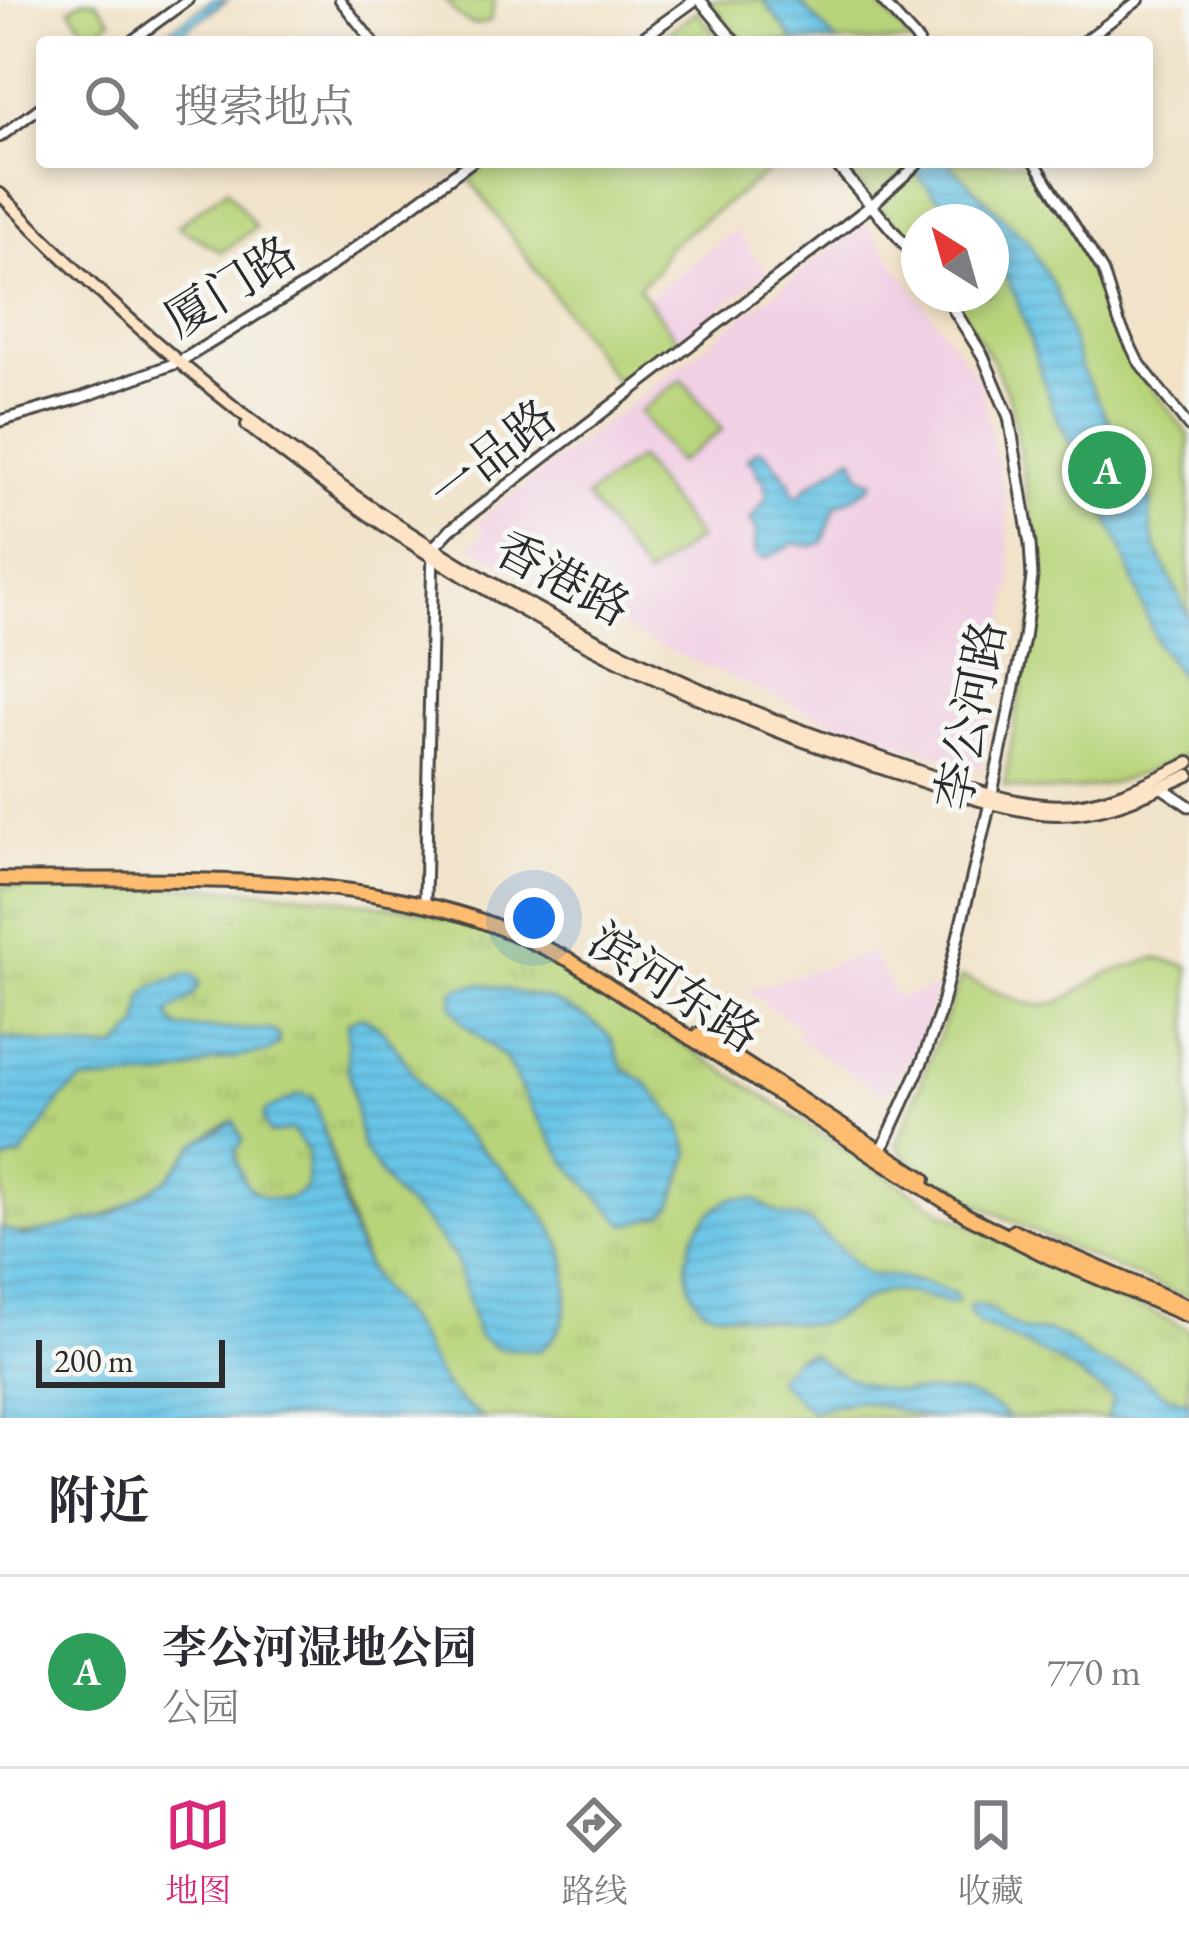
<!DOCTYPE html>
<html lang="zh">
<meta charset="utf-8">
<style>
:root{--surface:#fff;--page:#f2f2f3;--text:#2b2b33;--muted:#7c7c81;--line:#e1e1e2;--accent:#db2777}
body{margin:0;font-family:"EB Garamond","Noto Serif SC",serif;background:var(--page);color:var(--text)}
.compass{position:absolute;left:901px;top:204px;width:108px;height:108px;border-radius:50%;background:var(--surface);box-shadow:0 6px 18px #0003;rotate:323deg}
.scale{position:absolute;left:36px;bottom:30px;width:189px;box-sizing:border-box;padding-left:12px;border:6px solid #2b2b2b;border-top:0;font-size:33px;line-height:42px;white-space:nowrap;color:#2b2b2b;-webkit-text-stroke:9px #f6f6f2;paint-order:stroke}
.you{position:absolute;left:534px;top:918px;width:42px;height:42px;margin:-30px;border:9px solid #fff;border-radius:50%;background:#1a73e8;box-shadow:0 0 0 18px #1a73e833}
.badge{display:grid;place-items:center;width:78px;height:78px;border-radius:50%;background:var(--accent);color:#fff;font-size:39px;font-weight:700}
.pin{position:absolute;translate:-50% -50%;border:6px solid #fff;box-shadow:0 3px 12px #0006}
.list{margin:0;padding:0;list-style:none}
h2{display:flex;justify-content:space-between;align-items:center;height:156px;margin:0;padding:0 48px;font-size:51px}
h2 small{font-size:39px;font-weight:400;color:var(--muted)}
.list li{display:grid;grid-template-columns:78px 1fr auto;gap:36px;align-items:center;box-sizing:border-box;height:192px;padding:0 48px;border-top:3px solid var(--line)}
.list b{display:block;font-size:45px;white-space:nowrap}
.list p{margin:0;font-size:39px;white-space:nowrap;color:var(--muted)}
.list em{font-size:39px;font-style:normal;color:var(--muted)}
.icon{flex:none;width:66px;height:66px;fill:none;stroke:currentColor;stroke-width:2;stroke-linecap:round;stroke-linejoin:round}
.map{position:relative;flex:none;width:1189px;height:1418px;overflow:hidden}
.search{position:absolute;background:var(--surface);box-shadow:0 6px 18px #0003;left:36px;right:36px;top:36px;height:132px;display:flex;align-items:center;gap:30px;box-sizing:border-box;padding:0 42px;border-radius:12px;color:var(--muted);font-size:45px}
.sheet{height:348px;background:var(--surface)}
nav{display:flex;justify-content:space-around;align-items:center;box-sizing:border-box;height:168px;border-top:3px solid var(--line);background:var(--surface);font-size:33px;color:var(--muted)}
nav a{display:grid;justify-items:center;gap:6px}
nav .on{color:var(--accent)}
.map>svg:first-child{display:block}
.built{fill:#f1d0e4}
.grass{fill:url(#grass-tufts);stroke:#728052;stroke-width:3}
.park{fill:#b8d47a;stroke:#728052;stroke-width:3}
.water{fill:url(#water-rules);stroke:#4a7889;stroke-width:3}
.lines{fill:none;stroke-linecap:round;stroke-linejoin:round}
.minor-casing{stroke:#494643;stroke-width:14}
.tertiary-casing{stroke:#494643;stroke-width:15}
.secondary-casing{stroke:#494643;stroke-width:16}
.primary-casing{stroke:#494643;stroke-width:18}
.minor{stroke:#fff;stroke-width:8}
.tertiary{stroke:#fff;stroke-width:9}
.secondary{stroke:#fee4c6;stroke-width:10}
.primary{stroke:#fdbc70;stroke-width:12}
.labels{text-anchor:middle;stroke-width:10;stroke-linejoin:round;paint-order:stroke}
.street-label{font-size:48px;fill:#2b2b2b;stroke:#f6f6f2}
</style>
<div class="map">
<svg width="1189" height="1418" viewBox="0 0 1189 1418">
<defs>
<pattern id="grass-tufts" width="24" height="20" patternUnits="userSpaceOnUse" patternTransform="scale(3)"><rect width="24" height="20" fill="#b8d47a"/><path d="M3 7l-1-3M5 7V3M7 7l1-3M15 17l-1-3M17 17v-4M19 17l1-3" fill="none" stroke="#9eb66a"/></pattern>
<pattern id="water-rules" width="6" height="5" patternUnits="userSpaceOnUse" patternTransform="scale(3)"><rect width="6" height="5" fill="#69c5e7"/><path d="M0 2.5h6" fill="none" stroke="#5ba9c6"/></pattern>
</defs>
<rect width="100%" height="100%" fill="#f6f6f2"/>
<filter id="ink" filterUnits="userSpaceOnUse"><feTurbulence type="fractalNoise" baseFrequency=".00833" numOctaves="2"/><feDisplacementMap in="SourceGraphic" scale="24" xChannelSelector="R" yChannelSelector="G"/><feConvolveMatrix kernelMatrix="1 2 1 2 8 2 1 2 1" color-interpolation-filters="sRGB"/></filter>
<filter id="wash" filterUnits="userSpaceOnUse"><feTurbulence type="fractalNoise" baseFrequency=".004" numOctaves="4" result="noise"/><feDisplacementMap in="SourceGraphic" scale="48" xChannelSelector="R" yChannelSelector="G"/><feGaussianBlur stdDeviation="2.7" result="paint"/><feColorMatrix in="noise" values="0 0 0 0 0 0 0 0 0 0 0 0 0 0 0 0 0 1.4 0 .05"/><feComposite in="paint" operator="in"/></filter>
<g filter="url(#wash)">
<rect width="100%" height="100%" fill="#f1e2c8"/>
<!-- built -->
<g class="built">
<path d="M865 223 979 379 1006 500 1012 578 982 768 837 724 648 641 470 546 485 533 477 522Z"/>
<path d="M735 230 767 272 679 341 647 298Z"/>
<path d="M871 952 897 998 938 987 916 1048 886 1095 795 1037 800 1027 746 991Z"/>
</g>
<!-- grass -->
<path class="grass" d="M0 887H204L305 894 421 911 489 932 564 967 940 1210 1189 1330V1418H483C431 1384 441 1372 411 1326 399 1308 380 1294 371 1274 345 1218 336 1155 313 1098L291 1130 308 1150 307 1186C291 1207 255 1203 242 1179 233 1162 235 1140 234 1121 206 1130 197 1151 177 1170 139 1207 53 1244 3 1230Z"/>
<!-- park -->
<g class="park">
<path d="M82 0H96L111 20 90 36 70 9Z"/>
<path d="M445 0H495L490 21C469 32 458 16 445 0Z"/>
<path d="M709 0H874L914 42H744Z"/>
<path d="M697 11 721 42H655Z"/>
<path d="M491 162H782L667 247 656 271 638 287 679 341 620 387 469 178Z"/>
<path d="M840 162H1029L1088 250 1122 343 1136 368 1189 435V761L1185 755C1125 784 1071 799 1004 786L1035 607 1036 543 1010 400 995 365 951 294H991V222H919V252Z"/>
<path d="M227 189 256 227 222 252 177 226Z"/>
<path d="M682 379 722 430 678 463 639 412Z"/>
<path d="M638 458 698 538 646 577 586 497Z"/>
<path d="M1155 958 1189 966V1298C1135 1276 919 1190 897 1145L961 977 1021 1002 1042 1006 1062 1001 1106 974Z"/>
</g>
<!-- water -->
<g class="water">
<path d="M212 0H227L168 42H153Z"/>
<path d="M763 0H798L837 42H795Z"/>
<path d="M907 162H948L1028 242 1056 290 1081 368 1152 503C1142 546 1179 582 1189 620 1189 639 1189 668 1189 688L1157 644 1119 542 1053 409 1016 297 991 249V222C953 222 930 191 907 162Z"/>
<path d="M757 450 765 451 791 483 793 495H802L806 487 853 456 861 476 874 481 869 488 835 507 823 542 813 546 794 543 765 559 755 553 756 528 750 521 767 497 763 477H758L756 466 747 458Z"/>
<path d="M187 974 194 975 200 983 192 997 169 1013 171 1021 180 1028 271 1030 278 1035 279 1043 268 1052 219 1060 169 1077 81 1082 62 1098 22 1155 0 1163V1038C38 1040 79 1053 117 1048L139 1026 142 998 151 987Z"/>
<path d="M482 984 551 1000 589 1019 611 1037 623 1068 646 1083 680 1123 690 1154 672 1206 664 1214 628 1225 622 1222 567 1163 528 1102 505 1058 465 1025 452 1006 453 992 459 987Z"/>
<path d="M361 1016C393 1029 409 1073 431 1099 469 1145 544 1194 563 1251 568 1265 567 1282 567 1296 567 1318 557 1339 539 1351L497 1348 478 1336 456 1259 423 1219 395 1195 362 1147 348 1067 347 1023Z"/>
<path d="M300 1094 313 1098 319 1113C335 1165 346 1236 375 1281 385 1297 400 1310 410 1325 441 1371 431 1384 483 1418H0V1228L26 1236 112 1215 168 1178 196 1144 234 1121 243 1140 235 1153C238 1163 239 1174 245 1182 260 1203 291 1206 307 1186L308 1150 291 1130 270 1134 263 1120 265 1111Z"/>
<path d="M733 1198 755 1199 777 1213 809 1221 868 1275C898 1274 927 1283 955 1294L958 1302 952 1304C931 1300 908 1289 886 1292 865 1295 840 1319 817 1324 810 1326 713 1313 704 1309 669 1274 691 1216 733 1198Z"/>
<path d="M974 1304 985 1307 1023 1331 1050 1332 1064 1337 1095 1361 1141 1376 1167 1396 1189 1402V1418H1107L1113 1398 1057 1360 981 1325 971 1316 969 1306Z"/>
<path d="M811 1353C830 1370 855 1382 880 1388 929 1399 964 1377 1009 1418H931L857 1400 811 1412 776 1379 796 1357Z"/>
</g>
</g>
<g filter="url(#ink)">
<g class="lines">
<defs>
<g id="minor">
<path d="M340 0 373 42"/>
<path d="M881 0 919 42"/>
<path d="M130 42 188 0"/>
<path d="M1083 42 1139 0"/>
<path d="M0 137 42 106"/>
<path d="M1035 162 1103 271 1119 322 1138 361 1189 427"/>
<path d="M873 204 920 162"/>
</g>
<g id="tertiary">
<path d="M700 0 735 42"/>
<path d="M637 42 695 0"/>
<path d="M834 162 919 261"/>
<path d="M0 421 80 398 179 362 308 283 471 162"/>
<path d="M1161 787 1189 806"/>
<path d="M425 898 433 548 450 530 873 204"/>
<path d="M881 1152 923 1060 940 1012 990 803 1024 638 1032 577 1030 544 1009 417 983 356 944 294"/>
</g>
<g id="secondary">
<path d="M0 194C240 444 539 645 869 754 925 772 984 799 1043 805 1095 811 1144 785 1189 763"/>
<path d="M247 425C439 578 659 697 893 772 941 787 990 807 1041 813 1095 819 1142 796 1189 775"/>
</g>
<g id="primary">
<path d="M0 879C153 882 309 870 457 913 496 924 532 942 568 959L966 1215 1049 1257 1189 1316"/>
<path d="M699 1034 924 1179"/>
<path d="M1014 1231 1189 1307"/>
</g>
</defs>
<!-- minor casing -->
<use href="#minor" class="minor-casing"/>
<!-- tertiary casing -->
<use href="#tertiary" class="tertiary-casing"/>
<!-- secondary casing -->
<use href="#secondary" class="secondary-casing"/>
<!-- primary casing -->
<use href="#primary" class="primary-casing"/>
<!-- minor -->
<use href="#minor" class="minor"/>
<!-- tertiary -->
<use href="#tertiary" class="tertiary"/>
<!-- secondary -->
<use href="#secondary" class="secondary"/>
<!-- primary -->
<use href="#primary" class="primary"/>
</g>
</g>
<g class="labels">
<!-- street labels -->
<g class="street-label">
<text transform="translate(230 286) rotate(-32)" y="17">厦门路</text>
<text transform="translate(492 454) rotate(-38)" y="17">一品路</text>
<text transform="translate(563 578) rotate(28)" y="17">香港路</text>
<text transform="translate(970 715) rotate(-79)" y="17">李公河路</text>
<text transform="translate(675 987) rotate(33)" y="17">滨河东路</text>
</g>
</g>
</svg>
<svg class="compass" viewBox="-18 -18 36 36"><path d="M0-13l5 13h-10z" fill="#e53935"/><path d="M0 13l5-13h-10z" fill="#7c7c81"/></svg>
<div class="scale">200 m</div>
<div class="you"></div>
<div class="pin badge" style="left:1107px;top:470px;background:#2e9e5b">A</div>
<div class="search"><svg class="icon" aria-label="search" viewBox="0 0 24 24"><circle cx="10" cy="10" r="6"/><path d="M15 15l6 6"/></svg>搜索地点</div>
</div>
<section class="sheet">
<h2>附近<small></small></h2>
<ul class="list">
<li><span class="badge" style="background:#2e9e5b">A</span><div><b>李公河湿地公园</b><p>公园</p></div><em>770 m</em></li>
</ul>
</section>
<nav>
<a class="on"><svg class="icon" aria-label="map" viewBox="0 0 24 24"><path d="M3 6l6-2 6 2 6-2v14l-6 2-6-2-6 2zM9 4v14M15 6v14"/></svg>地图</a>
<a><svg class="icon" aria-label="directions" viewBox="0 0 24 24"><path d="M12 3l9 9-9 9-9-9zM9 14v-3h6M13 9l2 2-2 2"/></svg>路线</a>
<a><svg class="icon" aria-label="saved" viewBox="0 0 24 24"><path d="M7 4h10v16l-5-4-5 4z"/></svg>收藏</a>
</nav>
